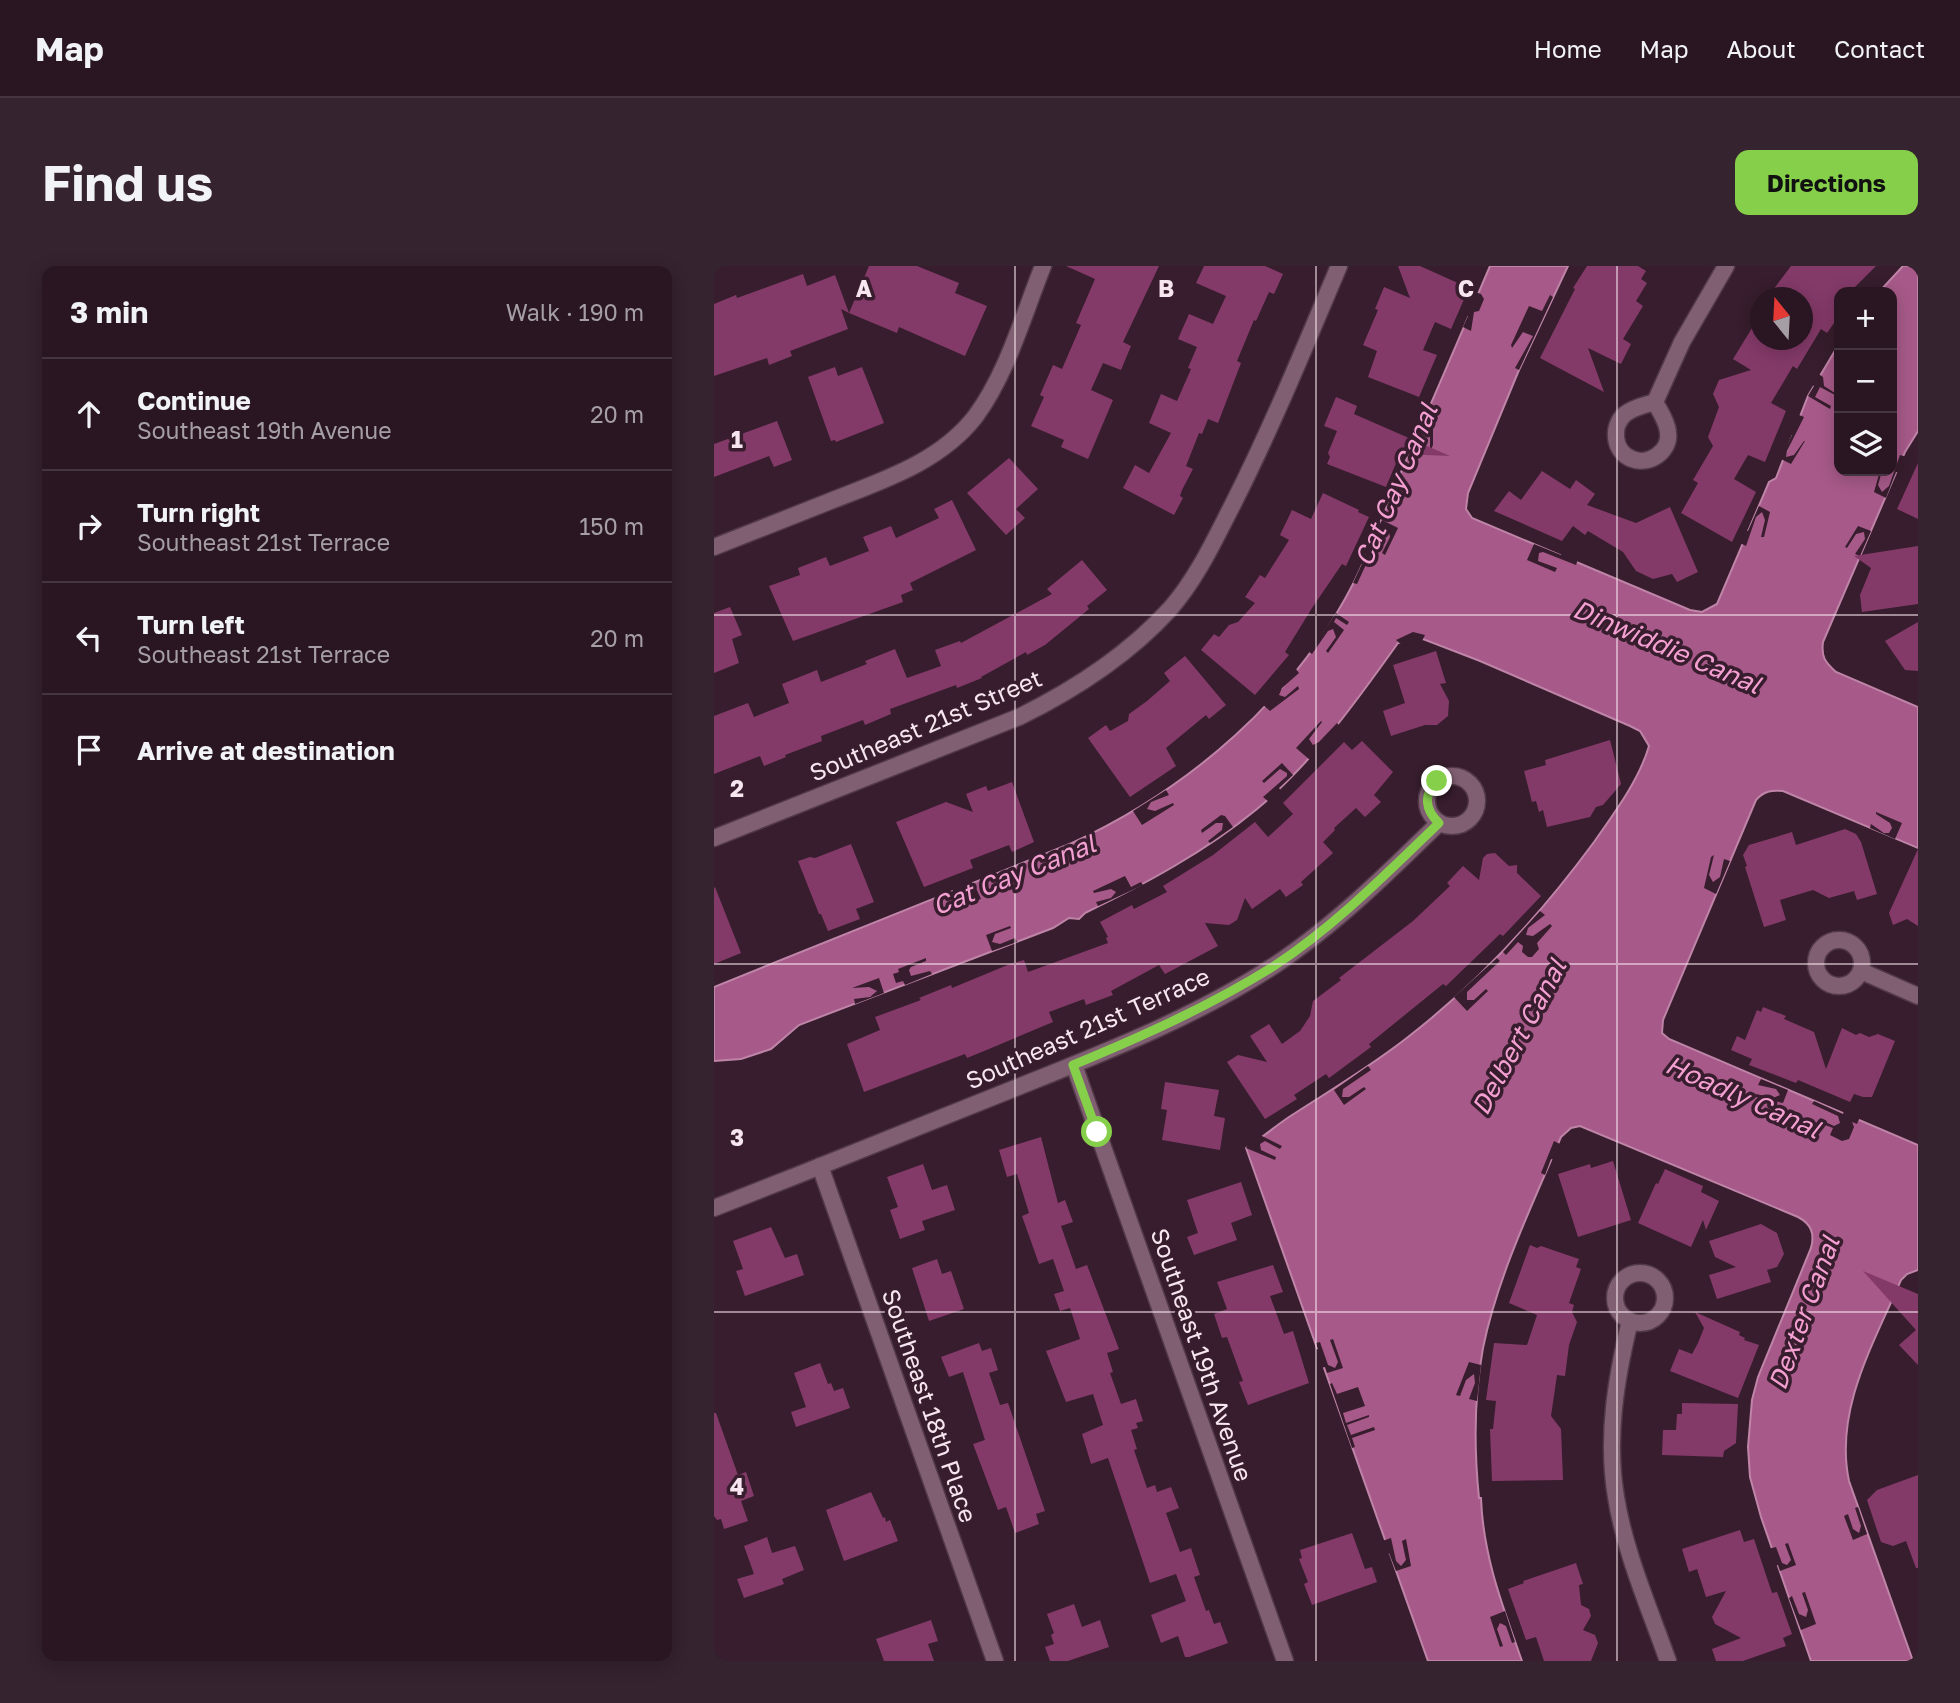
<!DOCTYPE html>
<meta charset="utf-8">
<style>
:root{--surface:#291622;--page:#35232f;--text:#f1f3f6;--muted:#a59fa5;--line:#453540;--accent:#86cf4b}
body{margin:0;font-family:"Golos Text",sans-serif;background:var(--page);color:var(--text)}
.controls{position:absolute;right:21px;top:21px;display:grid;overflow:hidden;border-radius:14px;box-shadow:0 4px 18px #0003}
.controls button{width:63px;height:63px;display:grid;place-items:center;padding:0;border:0;border-bottom:2px solid var(--line);background:var(--surface);color:var(--text);font:35px sans-serif}
.compass{position:absolute;left:1036px;top:21px;width:63px;height:63px;border-radius:50%;background:var(--surface);box-shadow:0 4px 18px #0003;rotate:342deg}
.stop{position:absolute;width:21px;height:21px;margin:-16px;border:5px solid #86cf4b;border-radius:50%;background:#fff}
.stop.end{background:#86cf4b;border-color:#fff;box-shadow:0 2px 7px #0008}
.list{margin:0;padding:0;list-style:none}
h2{display:flex;justify-content:space-between;align-items:center;height:91px;margin:0;padding:0 28px;font-size:30px}
h2 small{font-size:23px;font-weight:400;color:var(--muted)}
.list li{display:grid;grid-template-columns:46px 1fr auto;gap:21px;align-items:center;box-sizing:border-box;height:112px;padding:0 28px;border-top:2px solid var(--line)}
.list b{display:block;font-size:26px;white-space:nowrap}
.list p{margin:0;font-size:23px;white-space:nowrap;color:var(--muted)}
.list em{font-size:23px;font-style:normal;color:var(--muted)}
.icon{flex:none;width:38px;height:38px;fill:none;stroke:currentColor;stroke-width:2;stroke-linecap:round;stroke-linejoin:round}
.map{position:relative;flex:none;width:1204px;height:1395px;overflow:hidden;border-radius:14px}
header{display:flex;align-items:center;gap:42px;box-sizing:border-box;height:98px;padding:0 35px;background:var(--surface);border-bottom:2px solid var(--line)}
header strong{font-size:33px}
nav{display:flex;gap:38px;margin-inline-start:auto;font-size:24px}
.intro{display:flex;align-items:center;justify-content:space-between;box-sizing:border-box;height:168px;padding:0 42px}
h1{margin:0;font-size:49px}
.button{padding:18px 32px;border-radius:14px;background:var(--accent);color:#111;font-size:24px;font-weight:700}
main{display:flex;gap:42px;padding:0 42px}
aside{flex:1;background:var(--surface);border-radius:14px;box-shadow:0 4px 18px #0003}
.map>svg:first-child{display:block}
.water{fill:#a75a89;stroke:#bf84a8;stroke-width:2}
.pier{fill:#371d2d}
.building{fill:#843a69}
.lines{fill:none;stroke-linecap:round;stroke-linejoin:round}
.street-casing{stroke:#523948;stroke-width:19}
.street{stroke:#815f72;stroke-width:16}
.route{stroke:#86cf4b;stroke-width:9}
.grid{fill:none;stroke:#f7e5ef;stroke-width:2;stroke-opacity:0.55}
.labels{text-anchor:middle;stroke-width:7;stroke-linejoin:round;paint-order:stroke}
.street-label{font-size:24px;fill:#f7e5ef;stroke:#371d2d}
.water-label{font-size:26px;font-style:italic;fill:#f49fd1;stroke:#371d2d}
.grid-label{font-size:23px;text-anchor:middle;font-weight:bold;fill:#f7e5ef;stroke:#371d2d;stroke-width:7;stroke-linejoin:round;paint-order:stroke}
</style>
<header>
<strong>Map</strong>
<nav><a>Home</a><a>Map</a><a>About</a><a>Contact</a></nav>
</header>
<div class="intro"><h1>Find us</h1><a class="button">Directions</a></div>
<main>
<aside>
<h2>3 min<small>Walk · 190 m</small></h2>
<ul class="list">
<li><svg class="icon" aria-label="ahead" viewBox="0 0 24 24"><path d="M12 20V5M6 11l6-6 6 6"/></svg><div><b>Continue</b><p>Southeast 19th Avenue</p></div><em>20 m</em></li>
<li><svg class="icon" aria-label="right" viewBox="0 0 24 24"><path d="M7 20v-9h11M14 6l5 5-5 5"/></svg><div><b>Turn right</b><p>Southeast 21st Terrace</p></div><em>150 m</em></li>
<li><svg class="icon" aria-label="left" viewBox="0 0 24 24"><path d="M17 20v-9H6M10 6l-5 5 5 5"/></svg><div><b>Turn left</b><p>Southeast 21st Terrace</p></div><em>20 m</em></li>
<li><svg class="icon" aria-label="arrive" viewBox="0 0 24 24"><path d="M6 21V4h12l-3 4 3 4H6"/></svg><div><b>Arrive at destination</b></div></li>
</ul>
</aside>
<div class="map">
<svg width="1204" height="1395" viewBox="0 0 1204 1395">
<rect width="100%" height="100%" fill="#371d2d"/>
<!-- water -->
<path class="water" d="M776 0H854L805 104 754 227 752 243 758 252 976 344 988 346 1003 338 1055 216 1062 212 1094 130 1125 78V205H1178V26H1165L1189 0H1204V165L1191 186 1109 376C1107 391 1111 396 1122 406L1204 441V582L1069 525C1057 524 1050 525 1042 534L949 754 948 767 955 773 1204 879V1004L1193 1008 1187 1014C1160 1077 1120 1144 1135 1215L1199 1395H1097L1047 1251 1036 1211 1034 1181 1038 1134 1044 1111 1097 982C1101 967 1097 958 1084 951L866 860 857 862 847 871C818 940 784 1009 769 1082 760 1131 760 1183 765 1232H767C769 1290 789 1341 808 1395H714L532 882C548 872 560 861 575 851 615 825 656 801 694 771 765 716 827 648 880 576 901 546 925 514 935 480L926 465 916 460 766 395 709 373 684 377C642 436 599 496 543 543 491 586 431 618 371 647L365 653 355 652 339 662 85 759 57 783 27 793 0 795V721L358 577C475 523 581 432 640 316 660 275 676 231 694 190 722 127 749 63 776 0Z"/>
<!-- pier -->
<g class="pier">
<path d="M761 26 767 28 770 33 765 45 760 46 757 65 749 61 754 50 751 49Z"/>
<path d="M836 29 839 31 805 104 801 102 819 70 809 66 798 82 797 79 815 40 828 45Z"/>
<path d="M1103 107 1109 111 1110 120 1124 129 1123 130 1106 121 1101 131 1117 140 1116 143 1094 130 1100 120 1097 118Z"/>
<path d="M1085 149 1090 151 1073 185 1072 191 1080 189 1090 175H1091L1077 198 1067 193 1078 169 1075 167 1082 150Z"/>
<path d="M709 158 719 163V179L716 185V170L711 165 707 170 705 186 701 194 694 191Z"/>
<path d="M1186 189 1193 191 1186 207 1182 206 1172 232 1160 226 1166 205H1168L1164 219 1168 226 1175 220Z"/>
<path d="M1045 240 1056 246 1050 271H1047L1051 254 1048 246 1042 251 1032 280 1026 277 1031 265H1034Z"/>
<path d="M668 254 684 262 671 289 668 287 676 271 674 262 666 268 643 318 639 317 652 289 649 287 656 271 659 272Z"/>
<path d="M1144 260 1157 265 1146 290 1141 288 1151 273 1150 266 1142 268 1133 282 1131 281Z"/>
<path d="M820 278 847 289 849 286 864 293 862 299 829 286 825 287 824 295 843 302 841 306 813 294Z"/>
<path d="M622 347 635 356 633 359 622 352 620 356 630 364 614 387 612 385 622 371 619 363 614 365 598 388 595 386 600 378 598 376 606 364 609 366Z"/>
<path d="M699 366 711 369 707 377 689 380 682 374Z"/>
<path d="M582 403 585 407 568 422 565 429 571 431 584 420 585 423 556 445 547 437 559 424 562 426Z"/>
<path d="M607 455 608 456 595 473 599 479 605 476 623 457 626 460 596 494 582 482Z"/>
<path d="M568 497 579 509 565 522 567 525 555 536 549 531 573 510V507L566 503 550 517 548 515Z"/>
<path d="M452 524 455 529 437 536 433 543 441 545 459 537 460 539 428 559 419 545Z"/>
<path d="M1162 546 1188 557 1181 573 1156 562 1157 558 1170 567H1175L1178 562 1176 557 1162 548Z"/>
<path d="M507 549 511 550 519 561 496 577 494 575 508 564 509 557H502L488 567 487 564Z"/>
<path d="M1000 589 995 609 999 616 1006 611 1010 593 1016 595 1002 628 990 622 997 591Z"/>
<path d="M411 610 417 621 427 616 429 619 384 640 382 636 397 632 402 626 397 623 380 627 379 625Z"/>
<path d="M254 615 257 622 263 624 267 633 228 648 227 645 246 637 250 630 242 628 223 636 221 632 239 625 238 622Z"/>
<path d="M826 645 831 649 814 662 812 669 819 670 836 658 838 660 823 677 825 683 818 691H814L808 686 809 680 804 676 792 689 789 686Z"/>
<path d="M296 660 297 662 281 668 278 676 286 678 301 672 303 676 278 685 272 669Z"/>
<path d="M212 692V695L197 701 195 704 197 710 216 705 218 708 191 719 189 715 182 717 179 708 185 706 184 703Z"/>
<path d="M783 692 786 695 753 726V734H760L772 723 774 725 753 745 740 731Z"/>
<path d="M165 712 170 727 141 738 140 733 156 731 163 725 155 721 138 722Z"/>
<path d="M654 800 657 804 629 823 628 831H635L650 821 652 823 630 839 620 824Z"/>
<path d="M1047 813 1074 824 1069 837 1041 831 1042 828 1059 832 1066 829 1062 823 1044 819Z"/>
<path d="M1100 835 1129 848 1130 845 1146 851 1143 858 1138 856 1140 861 1135 873 1128 875 1116 869 1119 862 1106 857 1107 854 1120 860 1126 857 1124 850 1098 838Z"/>
<path d="M546 869 568 880 566 883 551 875 546 878 547 884 562 891 561 894 532 882 536 875Z"/>
<path d="M840 875 848 879 841 894 837 893 831 909 827 907Z"/>
<path d="M619 1073 629 1102 613 1107 611 1101 607 1102 601 1084 604 1083 602 1077 606 1076 614 1099 621 1102 624 1096 616 1074Z"/>
<path d="M755 1096 767 1099 763 1135 755 1133 761 1117 760 1108 752 1114 746 1130 742 1129Z"/>
<path d="M618 1117 623 1128 644 1121 651 1140 629 1147 632 1157 655 1149V1151L633 1159 637 1169 660 1161 661 1164 638 1172 641 1181 638 1182 616 1118Z"/>
<path d="M1144 1241 1153 1268 1139 1274 1130 1250 1134 1248 1139 1263 1145 1267 1147 1260 1141 1242Z"/>
<path d="M677 1272 682 1295 687 1300 692 1294 688 1275 692 1273 697 1300 682 1305 675 1287H672L668 1275Z"/>
<path d="M1074 1277 1082 1299 1066 1305 1064 1299 1060 1300 1054 1283 1062 1281 1068 1297 1073 1299 1077 1294 1071 1278Z"/>
<path d="M1091 1326 1102 1358 1087 1364 1075 1332 1078 1330 1085 1348 1092 1351 1094 1344 1088 1327Z"/>
<path d="M791 1345 801 1376 798 1377 792 1360 786 1357 783 1363 789 1380 786 1381 776 1351Z"/>
</g>
<!-- building -->
<g class="building">
<path d="M155 0H203L245 17 241 27 273 40 251 90 185 61 183 67 135 47Z"/>
<path d="M352 0H445L409 76 417 80 407 104 389 97 377 124 399 134 374 193 347 181 350 174 317 160 330 131 326 129 339 99 348 103 367 59 362 57 381 13Z"/>
<path d="M490 0H551L569 8 560 28 555 26 542 55 540 54 523 95 527 97 504 157 494 153 488 168 485 167 472 200 479 203 468 224 466 230 469 232 460 249 409 222 421 199 435 207 457 167 435 157 447 128 463 135 477 103 474 102 483 81 464 73 475 48 499 58 512 30 482 17Z"/>
<path d="M684 0H706L755 22 737 63 721 56 709 84 723 89 705 131 654 111 663 85 649 79 664 44 661 43 670 21 696 32Z"/>
<path d="M873 0H924L932 5 927 13 933 17 922 35 929 40 909 73 917 78 907 98 874 82 890 126 826 92 861 23 859 22Z"/>
<path d="M1077 0H1162L1136 26H1125V50L1113 67 1107 63 1083 103 1079 100 1057 137 1072 145 1051 196 1034 189 1020 213 1042 226 1018 276 967 247 984 217 979 214 999 180 994 171 1005 141 999 128 1005 114 1037 104 1019 93 1046 49V74H1088V32H1053Z"/>
<path d="M89 8 93 20 121 9 135 47 127 43 134 63 76 85 78 90 55 99 53 92 0 110V38L22 29 23 32Z"/>
<path d="M121 101 124 110 148 101 170 157 122 176 121 174 117 175 94 111Z"/>
<path d="M622 131 643 140 640 148 736 190 686 188 672 221 613 198 616 191 614 187 623 165 610 160Z"/>
<path d="M63 155 78 194 60 201 55 190 0 211V178Z"/>
<path d="M295 192 324 223 302 243 311 252 292 269 253 227Z"/>
<path d="M1204 197V253L1183 243Z"/>
<path d="M828 205 856 223 862 214 881 228 873 239 922 257 956 241 984 306 963 316 958 308 939 313 922 305 909 286 874 265 871 269 859 260 848 275 780 245 795 225 807 234Z"/>
<path d="M609 227 645 244 644 246 655 251 632 300 628 298 598 342 571 386 575 389 541 429 487 384 500 368 505 371 515 359 524 356 541 337 531 331 546 309 551 312 575 274 566 269 578 244 597 253Z"/>
<path d="M238 234 262 284 196 317 199 324 187 329 189 336 79 375 55 320 86 309 84 302 112 291 116 300 155 285 149 271 177 260 182 272 225 252 220 243Z"/>
<path d="M1204 280V338L1148 346 1146 329 1157 302 1140 290Z"/>
<path d="M368 294 393 324 373 340 375 343 331 379 313 389 312 386 267 411 268 412 243 422 242 419 176 443 177 448 151 459 149 454 107 470 108 475 71 489 72 491 50 500 46 490 0 508V450L34 437 40 451 75 437 68 418 103 404 107 416 153 398 151 395 181 383 193 412 227 400 221 384 246 375 247 377 338 328 333 323Z"/>
<path d="M16 341 28 369 18 373 25 397 0 407V347Z"/>
<path d="M1204 356V405L1191 404 1171 375Z"/>
<path d="M722 385 732 417 726 418 735 435 734 450 723 459H711L677 470 669 445 691 437 679 399Z"/>
<path d="M471 390 512 439 495 453 492 449 452 482 462 500 416 531 374 472 392 459 396 465 414 455 415 448 433 435 456 415 450 407Z"/>
<path d="M896 474 907 518 889 539 882 541 876 551 833 561 829 544 825 546 822 535 818 536 810 505 832 499 831 494Z"/>
<path d="M648 475 679 506 660 529 667 536 651 551 642 542 620 562 621 564 609 576 619 587 587 616 589 619 572 631 566 623 538 643 531 632 523 654 515 659 491 657 504 680 451 708 445 699 397 725 399 729 372 739 370 733 335 746 339 756 275 783 253 792 251 788 150 826 133 778 166 764 161 751 207 734 205 732 237 719 238 722 296 698 310 694 314 706 394 677 392 672 394 671 386 656 418 639 420 643 453 626 449 620 499 589 541 556 554 571 579 548 569 537 630 476 638 484Z"/>
<path d="M298 516 320 576 298 586 295 579 256 594 259 602 210 621 182 556 232 536 259 546 252 528 272 520 274 525Z"/>
<path d="M1131 563 1142 568 1147 576 1163 628 1143 634 1140 625 1115 632 1099 624 1066 634 1072 654 1050 661 1031 601 1033 600 1029 589 1035 579 1078 566 1082 579Z"/>
<path d="M137 578 160 636 142 643 146 653 114 665 107 648H105L84 595 96 591 101 592Z"/>
<path d="M1204 583V660L1193 653 1179 659 1175 647Z"/>
<path d="M781 587 795 600 803 599V607L827 630 789 670 786 668 732 720 729 718 655 778 657 781 615 812 612 808 580 829 583 833 551 853 513 796 524 789 553 796 536 770 555 758 568 778 586 765 596 750 599 735 627 714 625 712 699 655 736 620 733 617 749 600 765 614 769 592 773 588Z"/>
<path d="M1 621 27 687 0 698V622Z"/>
<path d="M1049 741 1072 750 1070 753 1100 766 1112 803 1128 762 1142 769 1146 767 1155 771 1164 768 1181 775 1158 831H1149L1140 828 1136 836 1084 814 1082 817 1035 799 1038 793 1017 784 1023 770 1031 774 1043 744 1047 746Z"/>
<path d="M451 816 505 824 500 850 511 852 506 884 448 874 453 844 447 843Z"/>
<path d="M327 871 344 937 351 934 359 956 347 960 362 1003 373 999 405 1083 393 1087 399 1106 396 1107 407 1138 422 1133 429 1155 422 1157 424 1162 417 1164 423 1183 420 1184 433 1222 441 1219 443 1226 457 1221 465 1242 452 1247 466 1286 477 1282 486 1309 480 1311 492 1345 495 1344 500 1358 506 1356 514 1377 475 1391H471L464 1370 447 1377 437 1349 472 1335 462 1308 436 1317 394 1192 377 1198 368 1168 389 1159 379 1128 352 1136 332 1085 366 1073 356 1042 346 1045 340 1028 350 1025 339 993 325 998 308 950 315 947 303 908 293 911 285 884Z"/>
<path d="M899 895 917 954 864 971 844 908 876 898 877 902Z"/>
<path d="M209 898 218 924 233 919 241 944 208 955 211 964 186 973 176 944 184 941 173 911Z"/>
<path d="M951 903 989 920 987 926 1005 935 992 964 989 954 977 981 924 957 942 917 944 918Z"/>
<path d="M527 916 538 949 517 957 523 974 480 989 473 971 484 967 473 934Z"/>
<path d="M1047 958 1063 967 1070 988 1063 1001 1053 1004 1057 1016 1003 1033 995 1009 1022 1001 1001 991 995 975Z"/>
<path d="M57 961 71 992 83 988 90 1009 31 1030 22 1005 29 1003 19 975Z"/>
<path d="M816 979 823 982 827 980 865 993 862 1001 867 1003 855 1037 860 1039 858 1046 863 1056 855 1079 851 1110 843 1109 837 1150 847 1163 849 1214 778 1215 776 1163H779L782 1135 772 1134 780 1077 813 1079 823 1049 795 1037Z"/>
<path d="M223 993 228 1008 237 1005 250 1043 215 1055 198 1002Z"/>
<path d="M559 999 569 1026 556 1030 570 1068 579 1065 595 1117 534 1139 525 1116 529 1115 513 1071 508 1072 500 1048 513 1043 503 1016Z"/>
<path d="M1149 1005 1204 1028V1099L1185 1079 1202 1064Z"/>
<path d="M981 1046 1026 1066 1025 1069 1031 1072 1030 1074 1045 1079 1024 1132 956 1105 965 1083 978 1088 984 1077 990 1062Z"/>
<path d="M265 1077 268 1085 277 1082 284 1104 275 1107 286 1139 294 1137 331 1245 322 1248 325 1258 301 1267 292 1241 284 1244 259 1178 271 1174 249 1106 235 1111 227 1091Z"/>
<path d="M106 1097 114 1118 117 1117 120 1125 129 1122 136 1142 82 1161 77 1146 92 1141 80 1107Z"/>
<path d="M968 1137 1024 1138 1022 1177 1010 1185 1009 1191 948 1189 949 1164H962L963 1148H968Z"/>
<path d="M0 1147H2L24 1209 32 1206 40 1230 27 1235 34 1255 10 1263 7 1253 3 1254 0 1250Z"/>
<path d="M1204 1209V1302H1202L1192 1275 1179 1280 1167 1276 1153 1234 1163 1224Z"/>
<path d="M157 1226 169 1252 171 1251 172 1256 176 1254 184 1275 130 1295 112 1244Z"/>
<path d="M1026 1264 1030 1276 1040 1273 1058 1327 1063 1326 1078 1368 1069 1372 1072 1380 1029 1395H1002L998 1383 1027 1372 1001 1358 998 1351 1012 1325 992 1331 983 1303 975 1306 968 1283Z"/>
<path d="M638 1267 651 1303 658 1301 663 1316 598 1339 590 1318 594 1316 585 1293 588 1292 586 1284Z"/>
<path d="M53 1271 58 1287 81 1280 90 1304 68 1313 70 1318 30 1332 23 1313 40 1308 30 1280Z"/>
<path d="M862 1297 869 1318 865 1319 867 1339 875 1343 877 1350 869 1364 881 1369 884 1377 877 1395H830L822 1371 812 1374 794 1323 810 1317 809 1315Z"/>
<path d="M360 1338 368 1361 386 1354 395 1381 354 1395H336L331 1381 340 1378 337 1369 340 1367 333 1348Z"/>
<path d="M217 1354 224 1375 214 1378 220 1395H170L162 1373Z"/>
</g>
<g class="lines">
<defs>
<g id="street">
<path d="M941 136C946 146 953 155 954 166 957 185 935 200 918 193 899 186 897 160 911 148 920 141 931 139 941 136Z"/>
<path d="M941 136 968 76 1012 0"/>
<path d="M0 281C38 266 76 251 114 236 167 215 225 197 261 151 293 108 309 50 329 0"/>
<circle cx="738" cy="535" r="25"/>
<path d="M0 572 305 451C360 424 414 389 456 343 483 312 500 275 519 238 558 161 591 80 625 0"/>
<circle cx="1125" cy="697" r="23"/>
<path d="M1147 705 1204 730"/>
<path d="M360 799 571 1395"/>
<path d="M106 900 281 1395"/>
<path d="M0 942C100 903 200 863 299 823 389 787 480 752 561 699 621 659 674 607 725 557"/>
<circle cx="926" cy="1032" r="25"/>
<path d="M916 1055C902 1112 892 1171 902 1231 911 1287 935 1341 954 1395"/>
</g>
</defs>
<!-- street casing -->
<use href="#street" class="street-casing"/>
<!-- street -->
<use href="#street" class="street"/>
</g>
<g class="lines">
<!-- route -->
<path class="route" d="M383 866 359 799C429 770 496 740 560 700 621 660 673 607 725 557 711 544 709 529 723 515"/>
</g>
<!-- grid -->
<path class="grid" d="M301 0V1395M602 0V1395M903 0V1395M0 349H1204M0 698H1204M0 1046H1204"/>
<g class="labels">
<!-- street labels -->
<g class="street-label">
<text transform="translate(212 460) rotate(-23)" y="8">Southeast 21st Street</text>
<text transform="translate(374 763) rotate(-24)" y="8">Southeast 21st Terrace</text>
<text transform="translate(487 1089) rotate(71)" y="8">Southeast 19th Avenue</text>
<text transform="translate(215 1140) rotate(71)" y="8">Southeast 18th Place</text>
</g>
<!-- water labels -->
<g class="water-label">
<text transform="translate(682 219) rotate(-67)" y="9">Cat Cay Canal</text>
<text transform="translate(953 381) rotate(23)" y="9">Dinwiddie Canal</text>
<text transform="translate(300 609) rotate(-22)" y="9">Cat Cay Canal</text>
<text transform="translate(805 771) rotate(-62)" y="9">Delbert Canal</text>
<text transform="translate(1029 831) rotate(24)" y="9">Hoadly Canal</text>
<text transform="translate(1090 1047) rotate(-70)" y="9">Dexter Canal</text>
</g>
</g>
<g class="grid-label">
<text x="150" y="31">A</text>
<text x="452" y="31">B</text>
<text x="752" y="31">C</text>
<text x="23" y="182">1</text>
<text x="23" y="531">2</text>
<text x="23" y="880">3</text>
<text x="23" y="1229">4</text>
</g>
</svg>
<div class="controls">
<button>+</button>
<button>−</button>
<button><svg class="icon" aria-label="layers" viewBox="0 0 24 24"><path d="M12 4l9 5-9 5-9-5zM3 14l9 5 9-5"/></svg></button>
</div>
<svg class="compass" viewBox="-18 -18 36 36"><path d="M0-13l5 13h-10z" fill="#e53935"/><path d="M0 13l5-13h-10z" fill="#a59fa5"/></svg>
<div class="stop" style="left:383px;top:866px"></div>
<div class="stop end" style="left:723px;top:515px"></div>
</div>
</main>
